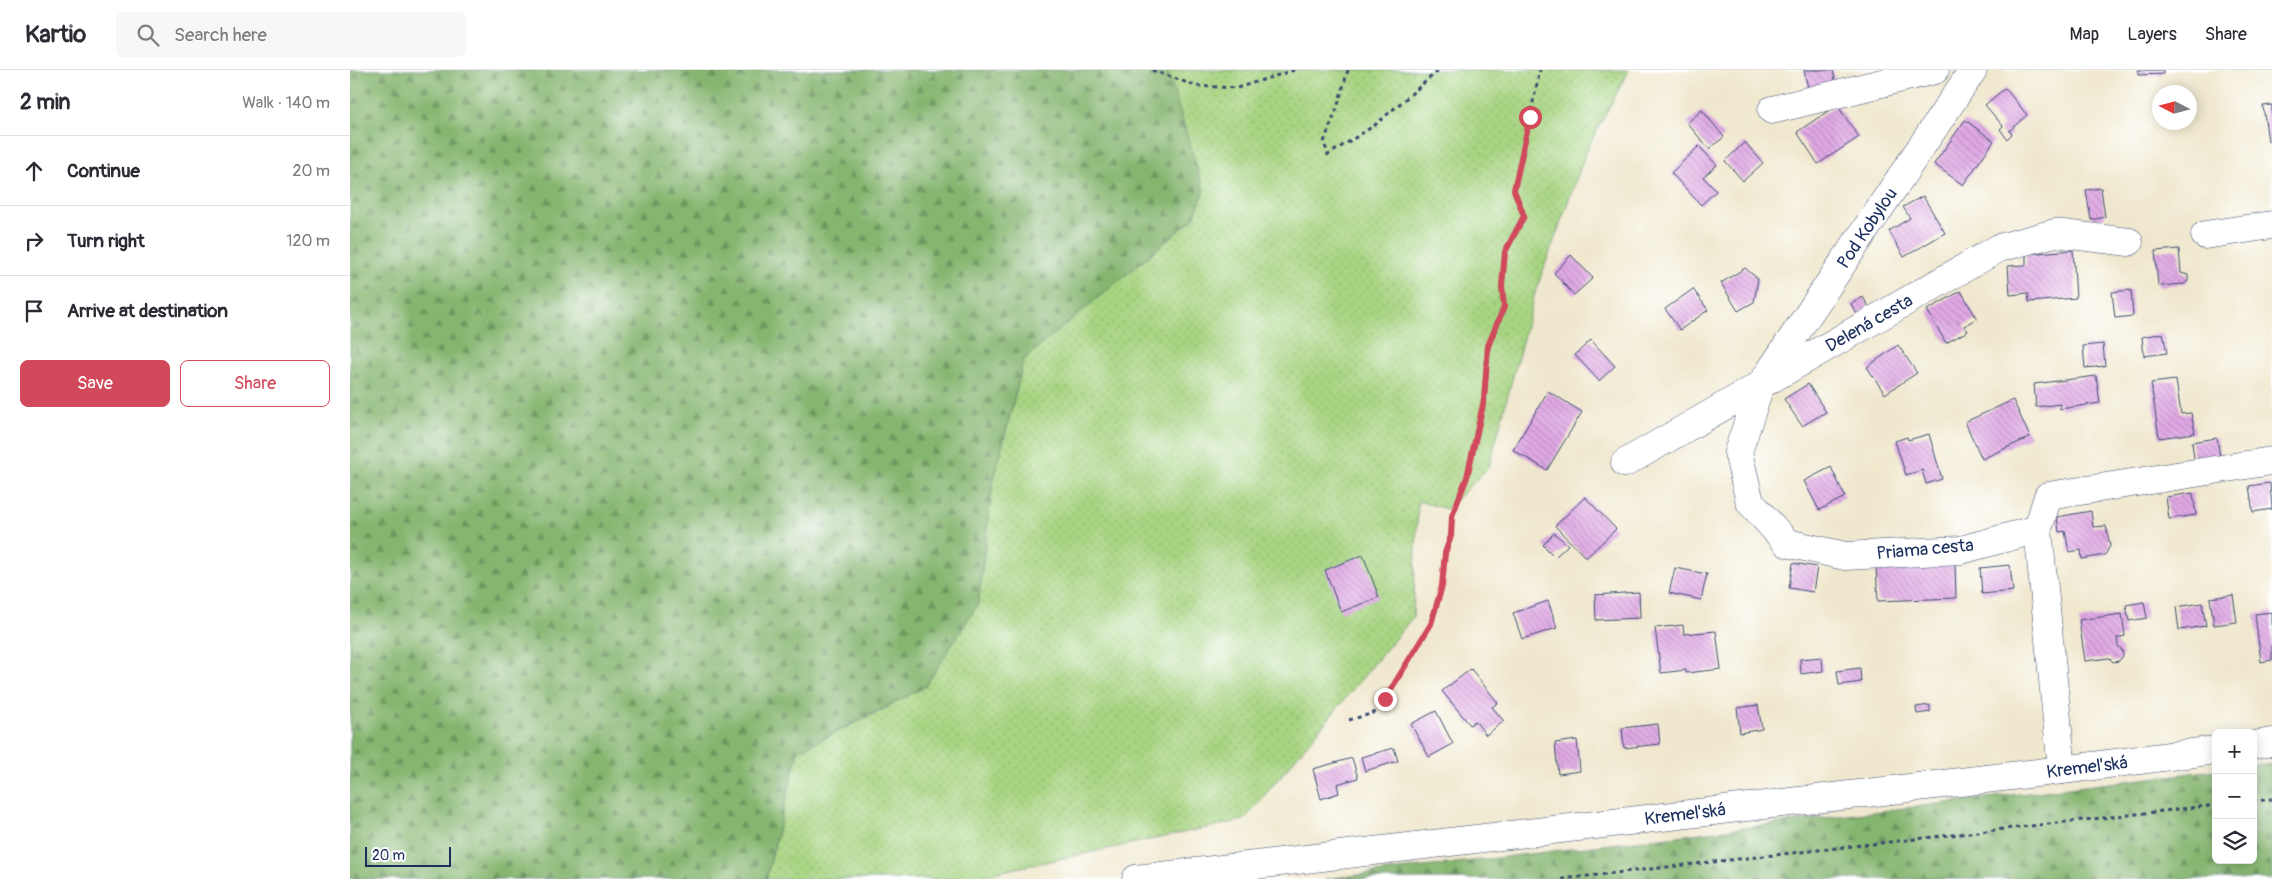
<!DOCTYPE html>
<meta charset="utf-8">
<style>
:root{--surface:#fff;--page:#f7f7f7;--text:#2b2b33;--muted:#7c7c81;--line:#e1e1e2;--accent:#d1495b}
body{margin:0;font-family:Pangolin,sans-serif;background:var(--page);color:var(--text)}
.controls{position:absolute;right:15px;bottom:15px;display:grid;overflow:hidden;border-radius:8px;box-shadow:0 2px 12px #0003}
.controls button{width:45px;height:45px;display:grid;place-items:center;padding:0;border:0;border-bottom:1px solid var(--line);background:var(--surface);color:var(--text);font:25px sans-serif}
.compass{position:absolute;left:1802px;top:15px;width:45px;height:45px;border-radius:50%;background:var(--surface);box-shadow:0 2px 12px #0003;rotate:276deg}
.scale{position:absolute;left:15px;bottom:12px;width:86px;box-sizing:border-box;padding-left:5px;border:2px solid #1b2f5e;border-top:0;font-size:14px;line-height:18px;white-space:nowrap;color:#1b2f5e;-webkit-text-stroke:4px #fff;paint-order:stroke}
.stop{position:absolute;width:15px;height:15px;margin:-11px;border:4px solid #d1495b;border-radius:50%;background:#fff}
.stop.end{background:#d1495b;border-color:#fff;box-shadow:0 1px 5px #0008}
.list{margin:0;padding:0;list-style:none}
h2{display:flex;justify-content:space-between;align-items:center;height:65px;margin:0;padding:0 20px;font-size:21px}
h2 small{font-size:16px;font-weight:400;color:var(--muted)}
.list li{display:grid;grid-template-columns:32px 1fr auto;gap:15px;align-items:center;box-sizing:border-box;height:70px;padding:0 20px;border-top:1px solid var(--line)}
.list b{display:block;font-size:19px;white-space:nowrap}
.list em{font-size:16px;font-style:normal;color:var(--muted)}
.actions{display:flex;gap:10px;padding:15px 20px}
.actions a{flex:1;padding:11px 0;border:1px solid var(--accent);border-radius:8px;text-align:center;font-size:18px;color:var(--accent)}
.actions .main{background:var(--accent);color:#fff}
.icon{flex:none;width:28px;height:28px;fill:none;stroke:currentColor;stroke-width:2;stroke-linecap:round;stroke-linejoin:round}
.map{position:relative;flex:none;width:1922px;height:809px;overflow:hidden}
header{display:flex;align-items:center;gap:30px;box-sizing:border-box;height:70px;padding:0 25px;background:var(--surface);border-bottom:1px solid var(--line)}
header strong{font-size:24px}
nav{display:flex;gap:28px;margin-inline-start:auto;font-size:18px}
.search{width:350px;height:45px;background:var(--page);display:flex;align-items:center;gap:12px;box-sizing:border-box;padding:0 18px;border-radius:8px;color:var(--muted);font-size:19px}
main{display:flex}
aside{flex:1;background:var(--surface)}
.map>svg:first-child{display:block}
.grass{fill:url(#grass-dots);stroke:#618270}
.forest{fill:url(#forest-firs);stroke:#507266}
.building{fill:url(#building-back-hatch)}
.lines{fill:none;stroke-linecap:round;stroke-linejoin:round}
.minor-casing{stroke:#3b4b6f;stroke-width:29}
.path{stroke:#3b4b6f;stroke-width:3;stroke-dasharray:4 4;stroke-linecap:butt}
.minor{stroke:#fff;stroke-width:28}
.route{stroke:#d1495b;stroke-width:6}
.labels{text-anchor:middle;stroke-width:4.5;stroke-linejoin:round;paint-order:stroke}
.street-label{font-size:18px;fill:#1b2f5e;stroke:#fff}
</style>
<header>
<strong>Kartio</strong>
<div class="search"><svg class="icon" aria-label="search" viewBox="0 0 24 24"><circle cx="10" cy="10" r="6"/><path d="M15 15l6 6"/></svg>Search here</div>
<nav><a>Map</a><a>Layers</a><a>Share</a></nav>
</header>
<main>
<aside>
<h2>2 min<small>Walk · 140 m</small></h2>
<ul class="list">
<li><svg class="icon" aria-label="ahead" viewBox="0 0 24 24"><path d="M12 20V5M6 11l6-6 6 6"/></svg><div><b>Continue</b></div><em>20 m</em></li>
<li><svg class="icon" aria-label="right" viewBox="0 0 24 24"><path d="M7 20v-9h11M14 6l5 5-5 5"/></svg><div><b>Turn right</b></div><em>120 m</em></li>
<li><svg class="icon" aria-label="arrive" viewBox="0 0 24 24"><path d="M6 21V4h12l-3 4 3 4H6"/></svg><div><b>Arrive at destination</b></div></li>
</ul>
<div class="actions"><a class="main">Save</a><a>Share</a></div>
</aside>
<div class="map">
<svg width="1922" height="809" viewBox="0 0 1922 809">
<defs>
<pattern id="grass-dots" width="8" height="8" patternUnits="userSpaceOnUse" patternTransform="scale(1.25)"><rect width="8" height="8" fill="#a7d481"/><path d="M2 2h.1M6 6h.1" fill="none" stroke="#8fb672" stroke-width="1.8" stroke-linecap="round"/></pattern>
<pattern id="forest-firs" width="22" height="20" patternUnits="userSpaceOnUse" patternTransform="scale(1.25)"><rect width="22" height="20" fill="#85b66f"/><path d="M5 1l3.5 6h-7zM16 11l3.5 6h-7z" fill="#6c945e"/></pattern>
<pattern id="building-back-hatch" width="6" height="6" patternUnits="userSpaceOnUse" patternTransform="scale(1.25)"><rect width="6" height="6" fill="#e1a9e5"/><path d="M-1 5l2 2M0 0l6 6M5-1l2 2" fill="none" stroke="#b68abd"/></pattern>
</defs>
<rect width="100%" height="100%" fill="#fff"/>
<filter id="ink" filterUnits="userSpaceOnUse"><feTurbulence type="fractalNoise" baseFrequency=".02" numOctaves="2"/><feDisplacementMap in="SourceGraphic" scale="10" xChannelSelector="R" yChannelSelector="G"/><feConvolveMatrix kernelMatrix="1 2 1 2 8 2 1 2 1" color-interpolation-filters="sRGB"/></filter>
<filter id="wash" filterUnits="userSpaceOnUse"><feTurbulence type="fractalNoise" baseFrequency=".0096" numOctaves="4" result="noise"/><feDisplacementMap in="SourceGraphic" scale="20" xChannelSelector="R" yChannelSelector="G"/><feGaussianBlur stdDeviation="1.12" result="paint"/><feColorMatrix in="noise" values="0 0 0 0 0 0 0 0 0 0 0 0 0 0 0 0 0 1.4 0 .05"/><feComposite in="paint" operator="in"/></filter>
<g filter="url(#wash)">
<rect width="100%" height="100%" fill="#f0e8ce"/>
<!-- grass -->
<path class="grass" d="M816 0H1279L1238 77 1185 223 1139 397 1097 439 1068 431 1063 547 894 750 615 809H416L448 681 538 637 628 534 642 417 674 289 844 148Z"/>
<!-- forest -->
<g class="forest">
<path d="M0 0H816L818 2 854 121 844 148 674 289 642 417 628 534 575 617 448 681 416 809H0Z"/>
<path d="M1922 693V809H975L1866 700V790H1903V695Z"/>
</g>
<g id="blocks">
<!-- building -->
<g class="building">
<path d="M1454 0H1483L1487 20 1460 27Z"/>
<path d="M1788 0H1813V4L1788 5Z"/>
<path d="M1655 18 1677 45 1659 61 1662 64 1657 69 1650 59 1653 56 1635 35Z"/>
<path d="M1487 35 1509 67 1468 94 1447 62Z"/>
<path d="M1922 35V71H1918L1913 36Z"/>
<path d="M1352 40 1374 67 1359 79 1337 53Z"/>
<path d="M1615 50 1644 71 1613 115 1584 94Z"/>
<path d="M1395 72 1413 93 1393 111 1375 91Z"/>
<path d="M1349 76 1367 95 1353 107 1366 121 1351 135 1321 103Z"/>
<path d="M1751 118 1755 147 1741 150 1736 120Z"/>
<path d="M1573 126 1595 163 1554 187 1539 161 1560 148 1553 137Z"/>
<path d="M1829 179 1831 203 1838 205V211L1834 214 1808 216 1805 181Z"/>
<path d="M1723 180 1726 228 1679 232 1678 223 1660 225 1658 196 1676 195V184Z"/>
<path d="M1221 185 1243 208 1224 225 1204 203Z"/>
<path d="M1395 198 1408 209 1404 232 1388 241 1371 213Z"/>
<path d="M1343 219 1358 240 1330 260 1315 239Z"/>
<path d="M1781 220 1783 246 1765 248 1762 222Z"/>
<path d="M1611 221 1627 249 1614 256 1618 261 1596 273 1577 240Z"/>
<path d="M1513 227 1519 237 1507 244 1501 234Z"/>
<path d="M1813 263 1817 283 1794 286 1792 267Z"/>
<path d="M1241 270 1265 296 1249 311 1225 285Z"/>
<path d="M1753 274 1755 296 1735 298 1733 276Z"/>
<path d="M1548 275 1567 303 1535 324 1517 297Z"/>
<path d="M1746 306 1750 333 1710 339V334L1686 337 1684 314Z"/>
<path d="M1826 310 1831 344 1841 343 1845 363 1809 368 1801 313Z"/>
<path d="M1458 314 1476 342 1452 356 1434 329Z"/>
<path d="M1198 321 1232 342 1197 400 1163 380Z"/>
<path d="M1663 330 1680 367 1632 389 1615 352Z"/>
<path d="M1579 364 1592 409 1576 414 1572 400 1556 405 1545 371 1557 367 1558 370Z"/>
<path d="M1867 368 1871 393 1845 397 1842 372Z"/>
<path d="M1481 397 1495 427 1469 440 1454 411Z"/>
<path d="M1920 413 1922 439 1903 442 1899 416Z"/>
<path d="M1843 423 1846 445 1819 449 1816 427Z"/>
<path d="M1235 427 1266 459 1236 488 1205 456Z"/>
<path d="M1741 441 1743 457 1756 456 1760 476 1755 485 1732 489 1731 480 1719 482 1715 461 1709 462 1707 447Z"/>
<path d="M1204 463 1218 475 1205 487 1193 475Z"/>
<path d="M1013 485 1029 527 991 542 975 500Z"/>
<path d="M1443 493 1467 497 1463 522 1439 518Z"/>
<path d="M1605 493 1606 528 1528 531 1526 497Z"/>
<path d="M1660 495 1663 521 1632 524 1630 498Z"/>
<path d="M1325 498 1357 504 1351 530 1319 523Z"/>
<path d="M1289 522 1290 548 1246 550 1245 525Z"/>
<path d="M1883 525 1887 552 1864 555 1860 528Z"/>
<path d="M1198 531 1207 558 1172 569 1163 543Z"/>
<path d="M1794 532 1797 548 1779 551 1776 535Z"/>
<path d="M1852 533 1856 556 1829 560 1826 537Z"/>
<path d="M1922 542V590L1911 592 1905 544Z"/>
<path d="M1772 544 1775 566 1767 568 1768 576 1772 580 1773 586 1769 591 1763 592 1759 588 1735 591 1729 550Z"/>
<path d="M1333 555 1334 564 1366 561 1371 599 1336 603V600L1311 603 1305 558Z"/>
<path d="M1472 587 1473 601 1451 604 1450 589Z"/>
<path d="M1510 598 1511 612 1489 615 1487 601Z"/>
<path d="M1121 599 1148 633 1142 637 1154 651 1136 665 1125 651 1120 655 1092 621Z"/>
<path d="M1408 635 1412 659 1390 663 1387 638Z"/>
<path d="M1580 635V642L1567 644 1566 637Z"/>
<path d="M1086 641 1103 674 1079 687 1061 654Z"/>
<path d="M1308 654 1310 674 1274 678 1272 658Z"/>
<path d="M1227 670 1230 701 1208 704 1205 673Z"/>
<path d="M1044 678 1048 691 1015 701 1011 687Z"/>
<path d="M1002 688 1008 708 987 714 989 723 971 729 963 699Z"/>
</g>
</g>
</g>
<g filter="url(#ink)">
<use href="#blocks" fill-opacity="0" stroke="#3b4b6f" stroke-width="1"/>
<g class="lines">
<defs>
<g id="minor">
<path d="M1623 0 1410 316 1388 382 1400 432 1437 473 1495 486 1611 480 1688 459 1698 426 1922 391"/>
<path d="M1422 40 1585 0"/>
<path d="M1855 165 1922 155"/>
<path d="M1275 393 1649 178 1705 163 1779 172"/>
<path d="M1688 459 1712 700"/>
<path d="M1903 675 1922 672"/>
<path d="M786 809 1712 700 1866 680"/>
</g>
</defs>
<!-- minor casing -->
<use href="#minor" class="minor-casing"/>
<!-- path -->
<g class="path">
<path d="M802 0 846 16 887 18 944 0"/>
<path d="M998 0 987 38 974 72 978 85 1025 55 1089 0"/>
<path d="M999 650 1024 643 1035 629 1081 554 1092 516 1095 483 1101 466 1102 446 1117 407 1134 330 1138 276 1154 237 1152 216 1155 182 1174 146 1164 120 1190 0"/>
<path d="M1903 731 1922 729"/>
<path d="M1212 809 1866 735"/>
</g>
<!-- minor -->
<use href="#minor" class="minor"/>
</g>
</g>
<g class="lines" filter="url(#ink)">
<!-- route -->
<path class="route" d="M1035 629 1081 554 1092 516 1095 483 1101 466 1102 446 1117 407 1134 330 1138 276 1154 237 1152 216 1155 182 1174 146 1164 120 1180 47"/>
</g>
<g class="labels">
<!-- street labels -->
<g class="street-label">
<text transform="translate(1517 158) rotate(-56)" y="6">Pod Kobylou</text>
<text transform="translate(1519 253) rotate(-30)" y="6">Delená cesta</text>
<text transform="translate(1575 479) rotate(-5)" y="6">Priama cesta</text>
<text transform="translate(1737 697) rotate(-7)" y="6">Kremeľská</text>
<text transform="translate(1335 744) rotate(-7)" y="6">Kremeľská</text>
</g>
</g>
</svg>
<div class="controls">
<button>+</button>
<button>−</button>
<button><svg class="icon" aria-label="layers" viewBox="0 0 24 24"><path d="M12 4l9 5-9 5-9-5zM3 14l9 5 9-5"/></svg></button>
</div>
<svg class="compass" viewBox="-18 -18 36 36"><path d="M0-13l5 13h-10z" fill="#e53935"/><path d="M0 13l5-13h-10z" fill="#7c7c81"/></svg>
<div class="scale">20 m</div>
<div class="stop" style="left:1180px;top:47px"></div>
<div class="stop end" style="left:1035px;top:629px"></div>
</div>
</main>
